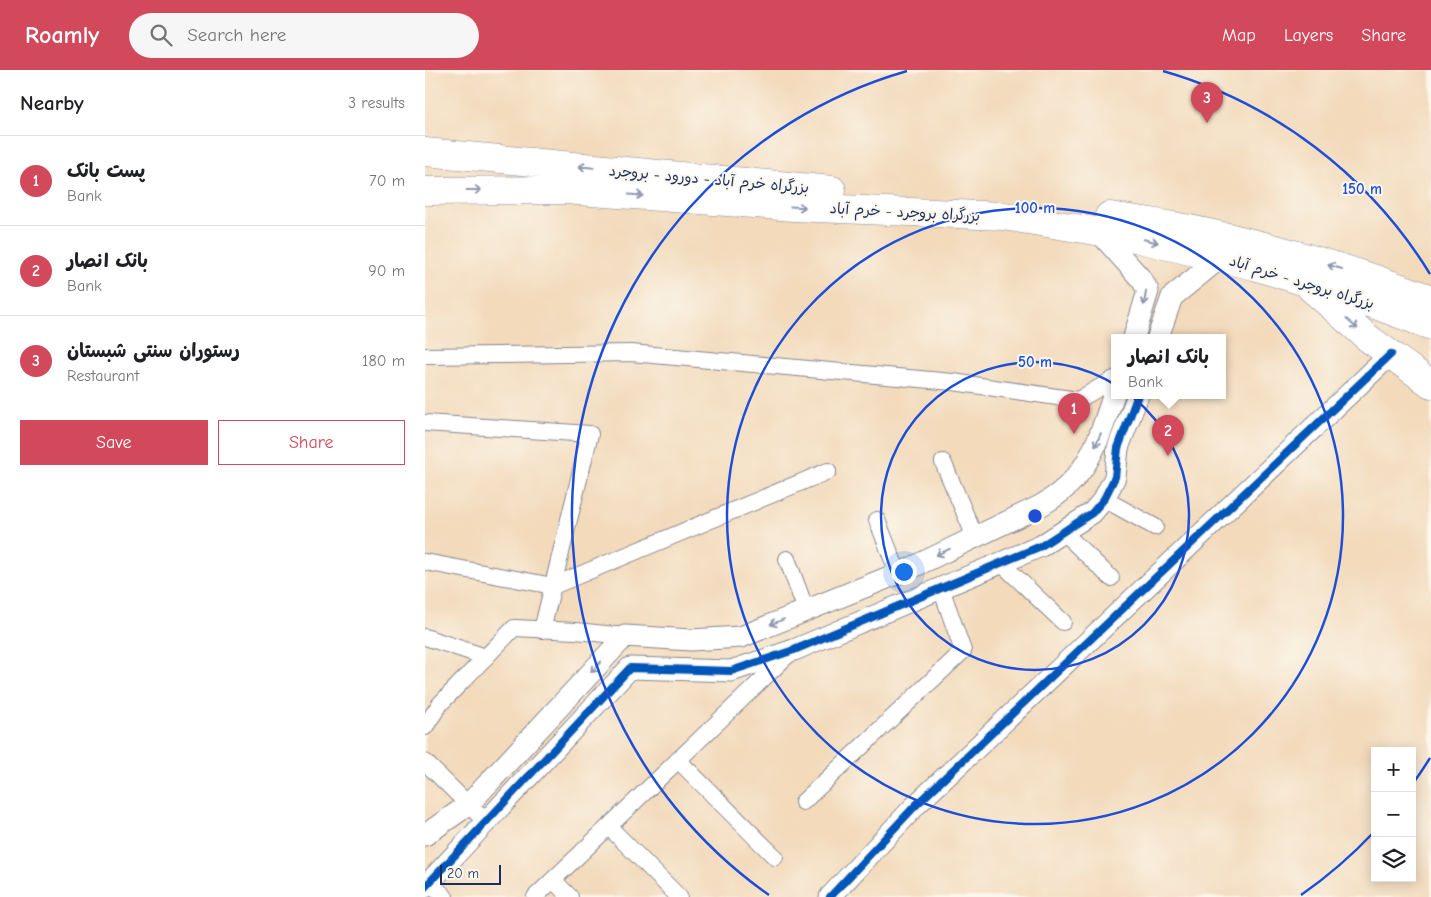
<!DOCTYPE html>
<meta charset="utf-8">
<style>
:root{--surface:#fff;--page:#f6f6f6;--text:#202124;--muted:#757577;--line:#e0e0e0;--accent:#d1495b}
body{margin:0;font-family:"Comic Neue","Playpen Sans Arabic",sans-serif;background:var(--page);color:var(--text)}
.controls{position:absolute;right:15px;bottom:15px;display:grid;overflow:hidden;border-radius:0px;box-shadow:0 2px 12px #0003}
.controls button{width:45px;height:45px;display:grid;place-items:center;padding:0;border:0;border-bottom:1px solid var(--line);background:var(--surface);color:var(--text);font:25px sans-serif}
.scale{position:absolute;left:15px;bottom:12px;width:61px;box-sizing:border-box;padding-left:5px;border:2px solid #1b2f5e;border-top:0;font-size:14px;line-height:18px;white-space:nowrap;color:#1b2f5e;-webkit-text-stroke:4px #fbf7ec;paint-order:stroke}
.you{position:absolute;left:478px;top:501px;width:18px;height:18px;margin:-12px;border:4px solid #fff;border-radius:50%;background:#1a73e8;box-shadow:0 0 0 8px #1a73e833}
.badge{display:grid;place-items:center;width:32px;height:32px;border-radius:50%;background:var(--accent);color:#fff;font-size:16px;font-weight:700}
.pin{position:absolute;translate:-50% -41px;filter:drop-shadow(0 1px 2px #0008)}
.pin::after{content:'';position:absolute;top:26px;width:18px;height:15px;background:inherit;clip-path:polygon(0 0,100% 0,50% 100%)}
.popup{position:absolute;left:686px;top:264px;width:115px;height:65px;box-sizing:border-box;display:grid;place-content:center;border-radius:0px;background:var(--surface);filter:drop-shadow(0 1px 4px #0005);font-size:16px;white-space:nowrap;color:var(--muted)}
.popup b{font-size:19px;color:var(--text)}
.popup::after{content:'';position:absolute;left:50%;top:100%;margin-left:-10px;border:10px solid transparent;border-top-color:var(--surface)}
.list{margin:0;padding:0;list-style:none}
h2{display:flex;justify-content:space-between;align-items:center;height:65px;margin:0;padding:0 20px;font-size:21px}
h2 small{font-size:16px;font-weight:400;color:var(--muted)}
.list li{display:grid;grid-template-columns:32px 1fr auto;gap:15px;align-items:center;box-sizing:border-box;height:90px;padding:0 20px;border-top:1px solid var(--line)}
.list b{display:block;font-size:19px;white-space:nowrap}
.list p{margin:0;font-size:16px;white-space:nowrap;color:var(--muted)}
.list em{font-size:16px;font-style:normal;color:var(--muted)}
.actions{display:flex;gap:10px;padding:15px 20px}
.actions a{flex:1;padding:11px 0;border:1px solid var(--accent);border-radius:0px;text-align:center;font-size:18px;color:var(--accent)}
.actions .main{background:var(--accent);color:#fff}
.icon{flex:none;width:28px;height:28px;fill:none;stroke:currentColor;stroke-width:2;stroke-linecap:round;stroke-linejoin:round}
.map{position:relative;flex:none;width:1006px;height:827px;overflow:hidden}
header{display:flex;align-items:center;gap:30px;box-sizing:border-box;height:70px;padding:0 25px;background:var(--accent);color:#fff}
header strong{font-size:24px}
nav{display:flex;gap:28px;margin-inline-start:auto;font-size:18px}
.search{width:350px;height:45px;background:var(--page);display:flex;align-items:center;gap:12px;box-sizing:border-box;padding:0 18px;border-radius:28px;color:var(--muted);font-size:19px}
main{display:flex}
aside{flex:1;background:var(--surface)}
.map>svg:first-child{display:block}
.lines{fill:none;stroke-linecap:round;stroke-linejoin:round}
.minor-casing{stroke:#87848c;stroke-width:18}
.tertiary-casing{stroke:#87848c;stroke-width:23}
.trunk-casing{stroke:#87848c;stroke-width:29}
.minor{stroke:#fff;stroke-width:16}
.tertiary{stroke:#fff;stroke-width:21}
.trunk{stroke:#fff;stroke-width:28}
.cycleway-casing{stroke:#fbf7ec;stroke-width:11}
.cycleway{stroke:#0057b8;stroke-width:8}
.oneway{stroke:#8d97ae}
.ring{fill:none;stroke:#1d4ed8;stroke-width:2.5}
.labels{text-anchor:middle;stroke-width:4;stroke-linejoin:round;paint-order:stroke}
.street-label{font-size:15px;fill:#1b2f5e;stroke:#fbf7ec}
.centre{fill:#1d4ed8;stroke:#fbf7ec;stroke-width:2.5}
.ring-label{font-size:15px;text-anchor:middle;font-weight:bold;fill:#1d4ed8;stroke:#fbf7ec;stroke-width:4;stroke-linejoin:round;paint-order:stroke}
</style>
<header>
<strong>Roamly</strong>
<div class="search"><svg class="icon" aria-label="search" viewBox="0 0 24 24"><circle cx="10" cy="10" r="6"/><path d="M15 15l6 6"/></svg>Search here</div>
<nav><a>Map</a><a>Layers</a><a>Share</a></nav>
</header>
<main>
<aside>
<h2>Nearby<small>3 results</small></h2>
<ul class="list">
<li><span class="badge">1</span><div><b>پست بانک</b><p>Bank</p></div><em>70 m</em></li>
<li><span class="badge">2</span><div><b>بانک انصار</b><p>Bank</p></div><em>90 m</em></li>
<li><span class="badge">3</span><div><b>رستوران سنتی شبستان</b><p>Restaurant</p></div><em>180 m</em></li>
</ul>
<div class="actions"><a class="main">Save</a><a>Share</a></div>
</aside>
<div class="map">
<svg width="1006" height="827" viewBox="0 0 1006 827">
<rect width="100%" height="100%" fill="#fbf7ec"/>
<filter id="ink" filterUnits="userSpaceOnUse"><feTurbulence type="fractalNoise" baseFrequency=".02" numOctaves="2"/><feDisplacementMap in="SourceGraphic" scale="10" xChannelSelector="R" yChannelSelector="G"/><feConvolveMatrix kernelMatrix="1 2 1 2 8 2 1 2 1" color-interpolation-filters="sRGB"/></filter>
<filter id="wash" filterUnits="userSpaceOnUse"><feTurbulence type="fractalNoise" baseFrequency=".0096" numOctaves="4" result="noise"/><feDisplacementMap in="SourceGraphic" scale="20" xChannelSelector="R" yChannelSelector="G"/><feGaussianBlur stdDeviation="1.12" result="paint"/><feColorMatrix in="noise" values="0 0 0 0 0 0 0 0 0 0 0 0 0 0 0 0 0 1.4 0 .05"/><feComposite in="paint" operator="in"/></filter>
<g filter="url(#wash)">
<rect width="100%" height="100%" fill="#f3dabb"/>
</g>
<g filter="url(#ink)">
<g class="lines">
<defs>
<g id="minor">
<path d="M0 286 206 283 528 312 653 330 689 309"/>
<path d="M0 353 165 364 117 560"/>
<path d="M518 392 550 467"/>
<path d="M679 429 730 457"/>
<path d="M452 450 473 503"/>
<path d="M638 462 686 508"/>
<path d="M362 489 381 540"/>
<path d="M0 492 128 516 403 401"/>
<path d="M576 493 638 552"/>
<path d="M0 567 61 587"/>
<path d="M0 657 15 634 89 558 151 561 200 566"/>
<path d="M253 690 350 787"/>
<path d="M0 692 61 752"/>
<path d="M378 732 538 581 516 518"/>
<path d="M184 757 254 827"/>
<path d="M128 810 145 827"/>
<path d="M5 812 20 827"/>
<path d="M110 827 365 583"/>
</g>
<g id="tertiary">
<path d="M674 162 717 210 723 221 709 267"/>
<path d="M733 267 747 227 796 187"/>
<path d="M0 765 43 735 200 566 266 570 316 567 484 499 615 436C663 409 672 374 689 324"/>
<path d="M0 817 205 598 306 601 369 580 616 476 667 443 679 429 690 407 693 378 713 325"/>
<path d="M405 827 490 736 966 284"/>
</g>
<g id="trunk">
<path d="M0 82 407 120"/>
<path d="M0 121 140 120 369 137 578 146 701 166 829 196 934 229 1006 256"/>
<path d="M684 146C794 160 903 190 1006 229"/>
<path d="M886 218 943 268 1006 314"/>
</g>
</defs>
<!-- minor casing -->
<use href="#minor" class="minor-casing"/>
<!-- tertiary casing -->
<use href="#tertiary" class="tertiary-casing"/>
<!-- trunk casing -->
<use href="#trunk" class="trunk-casing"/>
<!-- minor -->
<use href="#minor" class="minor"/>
<!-- tertiary -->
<use href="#tertiary" class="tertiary"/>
<!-- trunk -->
<use href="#trunk" class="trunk"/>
<defs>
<g id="cycleway">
<path d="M0 817 205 598 306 601 369 580 616 476 667 443 679 429 690 407 693 378 713 325"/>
<path d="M405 827 490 736 966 284"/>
</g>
</defs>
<!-- cycleway casing -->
<use href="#cycleway" class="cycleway-casing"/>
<!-- cycleway -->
<use href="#cycleway" class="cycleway"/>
</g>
<!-- one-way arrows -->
<defs><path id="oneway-shaft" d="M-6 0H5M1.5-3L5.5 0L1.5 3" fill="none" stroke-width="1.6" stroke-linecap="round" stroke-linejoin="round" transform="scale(1.25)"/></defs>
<g class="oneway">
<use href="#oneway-shaft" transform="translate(161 97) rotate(-174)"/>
<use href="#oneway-shaft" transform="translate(49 120)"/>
<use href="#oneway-shaft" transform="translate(211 125) rotate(4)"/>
<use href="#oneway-shaft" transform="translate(373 137) rotate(3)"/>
<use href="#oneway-shaft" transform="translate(726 171) rotate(13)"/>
<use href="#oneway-shaft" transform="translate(910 197) rotate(-164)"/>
<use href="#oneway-shaft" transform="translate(720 228) rotate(99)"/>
<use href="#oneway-shaft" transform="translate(927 254) rotate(41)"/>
<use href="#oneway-shaft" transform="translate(673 370) rotate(113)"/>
<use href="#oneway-shaft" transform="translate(518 482) rotate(155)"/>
<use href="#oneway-shaft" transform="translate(352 552) rotate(158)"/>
<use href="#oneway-shaft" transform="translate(171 597) rotate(133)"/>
</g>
</g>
<!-- distance rings -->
<g class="ring">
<circle cx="610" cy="446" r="154"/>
<circle cx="610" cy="446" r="308"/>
<path d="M1005 688A463 463 0 0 1 989 712M949 762A463 463 0 0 1 876 825M344 825A463 463 0 0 1 482 1M738 1A463 463 0 0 1 1005 204"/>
</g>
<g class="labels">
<!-- street labels -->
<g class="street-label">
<text transform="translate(284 109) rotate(5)" y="5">بزرگراه خرم آباد - دورود - بروجرد</text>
<text transform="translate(480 142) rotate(3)" y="5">بزرگراه بروجرد - خرم آباد</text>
<text transform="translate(877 212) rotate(17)" y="5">بزرگراه بروجرد - خرم آباد</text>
</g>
</g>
<circle cx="610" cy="446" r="8" class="centre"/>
<g class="ring-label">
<text x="937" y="124">150 m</text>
<text x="610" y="143">100 m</text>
<text x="610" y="297">50 m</text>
</g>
</svg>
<div class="controls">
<button>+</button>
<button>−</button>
<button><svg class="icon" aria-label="layers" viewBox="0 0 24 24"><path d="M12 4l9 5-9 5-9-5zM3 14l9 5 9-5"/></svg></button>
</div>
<div class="scale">20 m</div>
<div class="you"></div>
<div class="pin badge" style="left:649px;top:364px">1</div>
<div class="pin badge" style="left:743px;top:386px">2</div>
<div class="popup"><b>بانک انصار</b>Bank</div>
<div class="pin badge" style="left:782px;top:53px">3</div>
</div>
</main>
